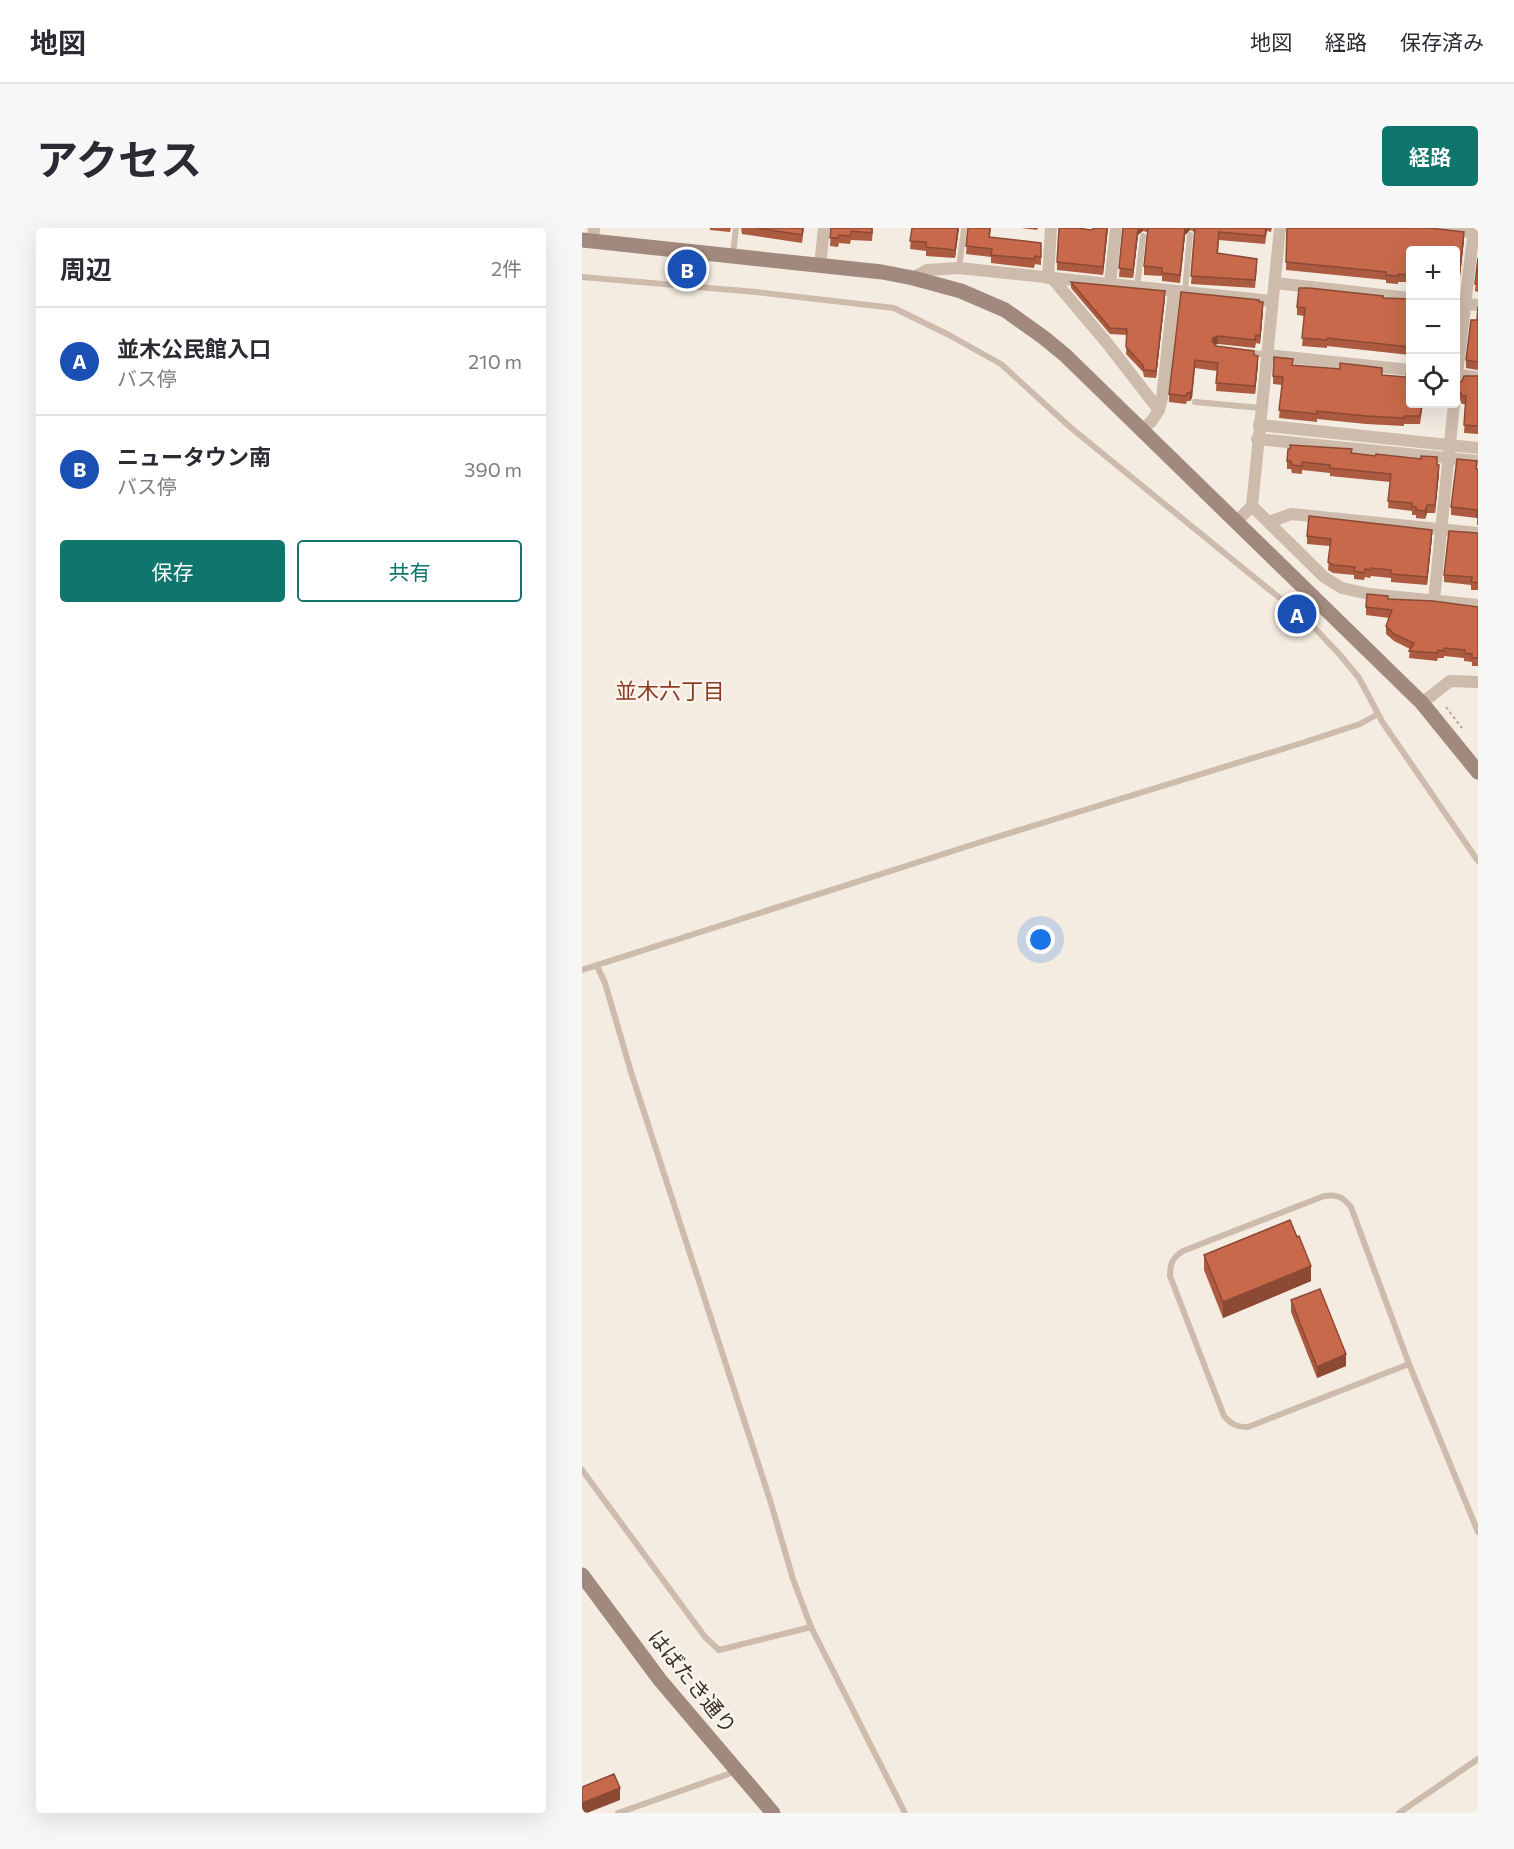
<!DOCTYPE html>
<html lang="ja">
<meta charset="utf-8">
<style>
:root{--surface:#fff;--page:#f7f7f7;--text:#2b2b33;--muted:#7c7c81;--line:#e1e1e2;--accent:#0f766e}
body{margin:0;font-family:Commissioner,"Noto Sans JP",sans-serif;background:var(--page);color:var(--text)}
.controls{position:absolute;right:18px;top:18px;display:grid;overflow:hidden;border-radius:6px;box-shadow:0 6px 24px #0002}
.controls button{width:54px;height:54px;display:grid;place-items:center;padding:0;border:0;border-bottom:2px solid var(--line);background:var(--surface);color:var(--text);font:30px sans-serif}
.you{position:absolute;left:459px;top:712px;width:21px;height:21px;margin:-15px;border:4px solid #fff;border-radius:50%;background:#1a73e8;box-shadow:0 0 0 9px #1a73e833}
.badge{display:grid;place-items:center;width:39px;height:39px;border-radius:50%;background:var(--accent);color:#fff;font-size:20px;font-weight:700}
.pin{position:absolute;translate:-50% -50%;border:3px solid #fff;box-shadow:0 2px 6px #0006}
.list{margin:0;padding:0;list-style:none}
h2{display:flex;justify-content:space-between;align-items:center;height:78px;margin:0;padding:0 24px;font-size:26px}
h2 small{font-size:20px;font-weight:400;color:var(--muted)}
.list li{display:grid;grid-template-columns:39px 1fr auto;gap:18px;align-items:center;box-sizing:border-box;height:108px;padding:0 24px;border-top:2px solid var(--line)}
.list b{display:block;font-size:22px;white-space:nowrap}
.list p{margin:0;font-size:20px;white-space:nowrap;color:var(--muted)}
.list em{font-size:20px;font-style:normal;color:var(--muted)}
.actions{display:flex;gap:12px;padding:18px 24px}
.actions a{flex:1;padding:14px 0;border:2px solid var(--accent);border-radius:6px;text-align:center;font-size:21px;color:var(--accent)}
.actions .main{background:var(--accent);color:#fff}
.icon{flex:none;width:33px;height:33px;fill:none;stroke:currentColor;stroke-width:2;stroke-linecap:round;stroke-linejoin:round}
.map{position:relative;flex:none;width:896px;height:1585px;overflow:hidden;border-radius:6px}
header{display:flex;align-items:center;gap:36px;box-sizing:border-box;height:84px;padding:0 30px;background:var(--surface);border-bottom:2px solid var(--line)}
header strong{font-size:28px}
nav{display:flex;gap:33px;margin-inline-start:auto;font-size:21px}
.intro{display:flex;align-items:center;justify-content:space-between;box-sizing:border-box;height:144px;padding:0 36px}
h1{margin:0;font-size:42px}
.button{padding:15px 27px;border-radius:6px;background:var(--accent);color:#fff;font-size:21px;font-weight:700}
main{display:flex;gap:36px;padding:0 36px}
aside{flex:1;background:var(--surface);border-radius:6px;box-shadow:0 6px 24px #0002}
.map>svg:first-child{display:block}
.lines{fill:none;stroke-linecap:round;stroke-linejoin:round}
.path{stroke:#b9a596;stroke-width:2;stroke-dasharray:3 3;stroke-linecap:butt}
.lane{stroke:#cdbbac;stroke-width:6}
.street{stroke:#cdbbac;stroke-width:12}
.secondary{stroke:#a18a7d;stroke-width:15}
.wall{fill:#ac5a40}
.shaded-wall{fill:#8c4a34}
.building{fill:#c8694b;stroke:#8c4a34;stroke-width:1.5}
.labels{text-anchor:middle;stroke-width:4.5;stroke-linejoin:round;paint-order:stroke}
.street-label{font-size:21px;fill:#3b302b;stroke:#fbf5ee}
.neighbourhood-label{font-size:22px;fill:#8c3b22;stroke:#fbf5ee}
</style>
<header>
<strong>地図</strong>
<nav><a>地図</a><a>経路</a><a>保存済み</a></nav>
</header>
<div class="intro"><h1>アクセス</h1><a class="button">経路</a></div>
<main>
<aside>
<h2>周辺<small>2件</small></h2>
<ul class="list">
<li><span class="badge" style="background:#1a4fb4">A</span><div><b>並木公民館入口</b><p>バス停</p></div><em>210 m</em></li>
<li><span class="badge" style="background:#1a4fb4">B</span><div><b>ニュータウン南</b><p>バス停</p></div><em>390 m</em></li>
</ul>
<div class="actions"><a class="main">保存</a><a>共有</a></div>
</aside>
<div class="map">
<svg width="896" height="1585" viewBox="0 0 896 1585">
<rect width="100%" height="100%" fill="#f4ebe1"/>
<g class="lines">
<!-- path -->
<path class="path" d="M864 479 880 500"/>
<!-- lane -->
<g class="lane">
<path d="M151 26 154 0"/>
<path d="M377 40 382 0"/>
<path d="M0 49 174 64 312 80 367 107 419 136 488 199 727 394 759 428 777 450 801 495 896 633"/>
<path d="M555 59 561 8"/>
<path d="M603 63 608 7"/>
<path d="M665 124 685 127"/>
<path d="M613 174 679 180"/>
<path d="M15 738 23 755 49 844 188 1272 211 1351 229 1399 323 1585"/>
<path d="M0 742 402 613 723 514 778 496 796 486"/>
<path d="M827 1136 666 1199C655 1199 650 1197 642 1188L588 1048C588 1036 590 1030 601 1023L742 968C755 966 761 969 769 979L827 1136 896 1304"/>
<path d="M0 1242 123 1409 137 1422 229 1399"/>
<path d="M36 1585 155 1543"/>
<path d="M817 1585 896 1531"/>
</g>
<!-- street -->
<g class="street">
<path d="M850 0 896 5"/>
<path d="M11 13 12 0"/>
<path d="M238 38 242 0"/>
<path d="M331 50 345 42 377 40 690 73"/>
<path d="M466 50 469 0"/>
<path d="M470 50 525 115 577 182 569 194 559 202"/>
<path d="M693 55 828 70"/>
<path d="M528 56 534 0"/>
<path d="M874 75 896 77"/>
<path d="M685 127 828 142"/>
<path d="M874 147 896 149"/>
<path d="M874 156 892 0"/>
<path d="M577 182 580 170 592 63"/>
<path d="M677 197 896 220"/>
<path d="M675 211 896 233"/>
<path d="M670 278 742 349 760 360 787 366 896 377"/>
<path d="M654 294 670 278 698 0"/>
<path d="M687 294 709 286 896 305"/>
<path d="M852 372 872 176"/>
<path d="M840 475 868 453 896 454"/>
</g>
<!-- secondary -->
<g class="secondary">
<path d="M0 12 300 44 331 50 379 63 423 82 461 109 483 127 840 475 896 544"/>
<path d="M0 1347 78 1452 191 1585"/>
</g>
</g>
<!-- wall -->
<g class="wall">
<path d="M128 0H149L148 4 128 2Z"/>
<path d="M159 0H222L220 15 160 6Z"/>
<path d="M249 0H291L290 13 269 12 268 16 257 15 256 19 248 18Z"/>
<path d="M330 0H377L373 30 344 28V23L328 21Z"/>
<path d="M386 0H409L408 9 459 24V37L453 36 452 40 409 35V29L384 26Z"/>
<path d="M439 0H456L455 2Z"/>
<path d="M510 0H526L521 47 475 42V34L511 1Z"/>
<path d="M541 0H690L689 4 685 3 683 16 637 12 636 26 675 39 673 60 609 56 613 6 611 3 608 2 603 7 598 55 580 53V48L562 47V38L565 7V4L561 3 556 7 551 50 537 49Z"/>
<path d="M705 0 882 12 877 57H873V22H828V54H816V56L804 55V52L704 42Z"/>
<path d="M896 30V64L893 63Z"/>
<path d="M489 54 583 70 574 150 562 149 561 144 544 126 545 107 528 106 489 60Z"/>
<path d="M599 64 677 74 681 82 678 116 674 115 673 120 636 116 633 117 634 118 672 127 676 136 673 166 634 163 635 143 613 140 610 170 608 173H605L604 176 587 174V166Z"/>
<path d="M801 70 828 71V127L745 118V120L720 118 723 88 715 87V79Z"/>
<path d="M896 78V142L884 140V132L895 92Z"/>
<path d="M711 137 800 147 828 176H841L838 196H822V198L784 196 735 191V194L697 190 700 157 691 156V148Z"/>
<path d="M896 148V206L882 205 884 176H880L877 170 873 168V156Z"/>
<path d="M770 225 855 237 857 245 853 285H845L843 291 834 290V287H830V283L806 280 808 254 748 248V245L720 242V246L710 245 709 241H705V233Z"/>
<path d="M895 241H896V297H895V290L869 287V279Z"/>
<path d="M896 305V362H889V357L862 354V347Z"/>
<path d="M725 308 850 309 845 357 809 354V350L789 348 788 350 783 349 782 352 772 351V347L751 345 746 342 748 318 725 316Z"/>
<path d="M806 371 896 379V438H890V434L882 433V430L862 428V430H856L855 433 827 430 828 421 812 413 804 406V398L807 390 784 387V379Z"/>
<path d="M622 1027 729 1053 641 1090 622 1042Z"/>
<path d="M709 1072 764 1138 735 1150 709 1084Z"/>
</g>
<!-- shaded-wall -->
<g class="shaded-wall">
<path d="M376 0H377L373 30V22Z"/>
<path d="M525 0H526L521 47V39Z"/>
<path d="M556 0H561V3L556 7 551 50V42Z"/>
<path d="M603 0H608V2L603 7 598 55Z"/>
<path d="M882 4V12L877 57V49Z"/>
<path d="M583 63V70L574 150V143Z"/>
<path d="M681 74V82L678 116V108Z"/>
<path d="M636 108V116L631 117 630 113 631 110Z"/>
<path d="M676 128V136L673 166V158Z"/>
<path d="M613 132 610 170 608 173V165Z"/>
<path d="M857 237V245L853 285V277Z"/>
<path d="M845 277V285L843 291V283Z"/>
<path d="M850 302V309L845 357V349Z"/>
<path d="M729 1038V1053L641 1090V1074Z"/>
<path d="M764 1126V1138L735 1150V1139Z"/>
<path d="M38 1560V1572L5 1585H0V1575Z"/>
</g>
<!-- building -->
<g class="building">
<path d="M175 0H221L220 7Z"/>
<path d="M249 0H290V5L269 3 268 8 257 7 256 10H248Z"/>
<path d="M330 0H376L373 22 344 19V14L328 13Z"/>
<path d="M386 0H408L407 9 459 15V29L453 28 452 31 409 27 410 21 384 18Z"/>
<path d="M477 0H495L509 2 513 0H525L521 39 475 34Z"/>
<path d="M541 0H556L551 42 537 40Z"/>
<path d="M566 0H603L598 47 580 45V40L562 38Z"/>
<path d="M613 0H684L683 8 637 4 635 25 675 31 673 52 609 48Z"/>
<path d="M705 0H847L882 4 877 49H873V22H828V47L816 46V48L804 47V44L704 34Z"/>
<path d="M896 30V56H893Z"/>
<path d="M489 54 583 63 574 143 562 142 561 137 544 119 545 101 528 100Z"/>
<path d="M717 60H727L801 68V70L828 71V119L745 110V112L720 110 723 80 715 79Z"/>
<path d="M599 64 677 72V74H681L678 108 674 107 673 112 636 108 631 110 630 113 634 118 672 123V127L676 128 673 158 634 155 636 135 613 132 610 162 608 165H605L604 168 587 166Z"/>
<path d="M896 78V134L884 132 889 92H895Z"/>
<path d="M692 129 711 131 710 137 721 138 758 141V135L800 140V147L824 149 825 142H828V176H840L838 188H822V190L784 188 735 183V186L697 182 701 149 691 148Z"/>
<path d="M882 148H896V198L882 197 884 168H880L877 162 873 160V156L880 153Z"/>
<path d="M708 217 770 221 769 225 794 228V226L839 231V228L855 229V237H857L853 277H845L843 283 834 282V279H830V275L806 273 809 246 748 240V237L720 234V238L710 237 709 233H705L706 221H708Z"/>
<path d="M875 231 895 233 894 241H896V289H895V282L869 279Z"/>
<path d="M727 288 850 302 845 349 809 346V342L789 340 788 342 783 341 782 345 772 343 773 339 751 337 746 334 749 311 725 308Z"/>
<path d="M867 303 896 305V355L889 354 890 349 862 347Z"/>
<path d="M785 366 806 368V371L851 373 896 379V430H890V426L882 425 883 422 862 420V423L856 422 855 425 827 423 832 415 812 406 804 398 810 382 784 379Z"/>
<path d="M708 992 715 1009 717 1008 729 1038 641 1074 622 1027Z"/>
<path d="M738 1061 764 1126 735 1139 709 1072Z"/>
<path d="M32 1546 38 1560 0 1575V1559Z"/>
</g>
<g class="labels">
<!-- street labels -->
<g class="street-label">
<text transform="translate(110 1454) rotate(51)" y="7">はばたき通り</text>
</g>
<!-- neighbourhood labels -->
<g class="neighbourhood-label">
<text x="88" y="471">並木六丁目</text>
</g>
</g>
</svg>
<div class="controls">
<button>+</button>
<button>−</button>
<button><svg class="icon" aria-label="locate" viewBox="0 0 24 24"><circle cx="12" cy="12" r="6"/><path d="M12 2v4M12 18v4M2 12h4M18 12h4"/></svg></button>
</div>
<div class="you"></div>
<div class="pin badge" style="left:715px;top:386px;background:#1a4fb4">A</div>
<div class="pin badge" style="left:105px;top:41px;background:#1a4fb4">B</div>
</div>
</main>
